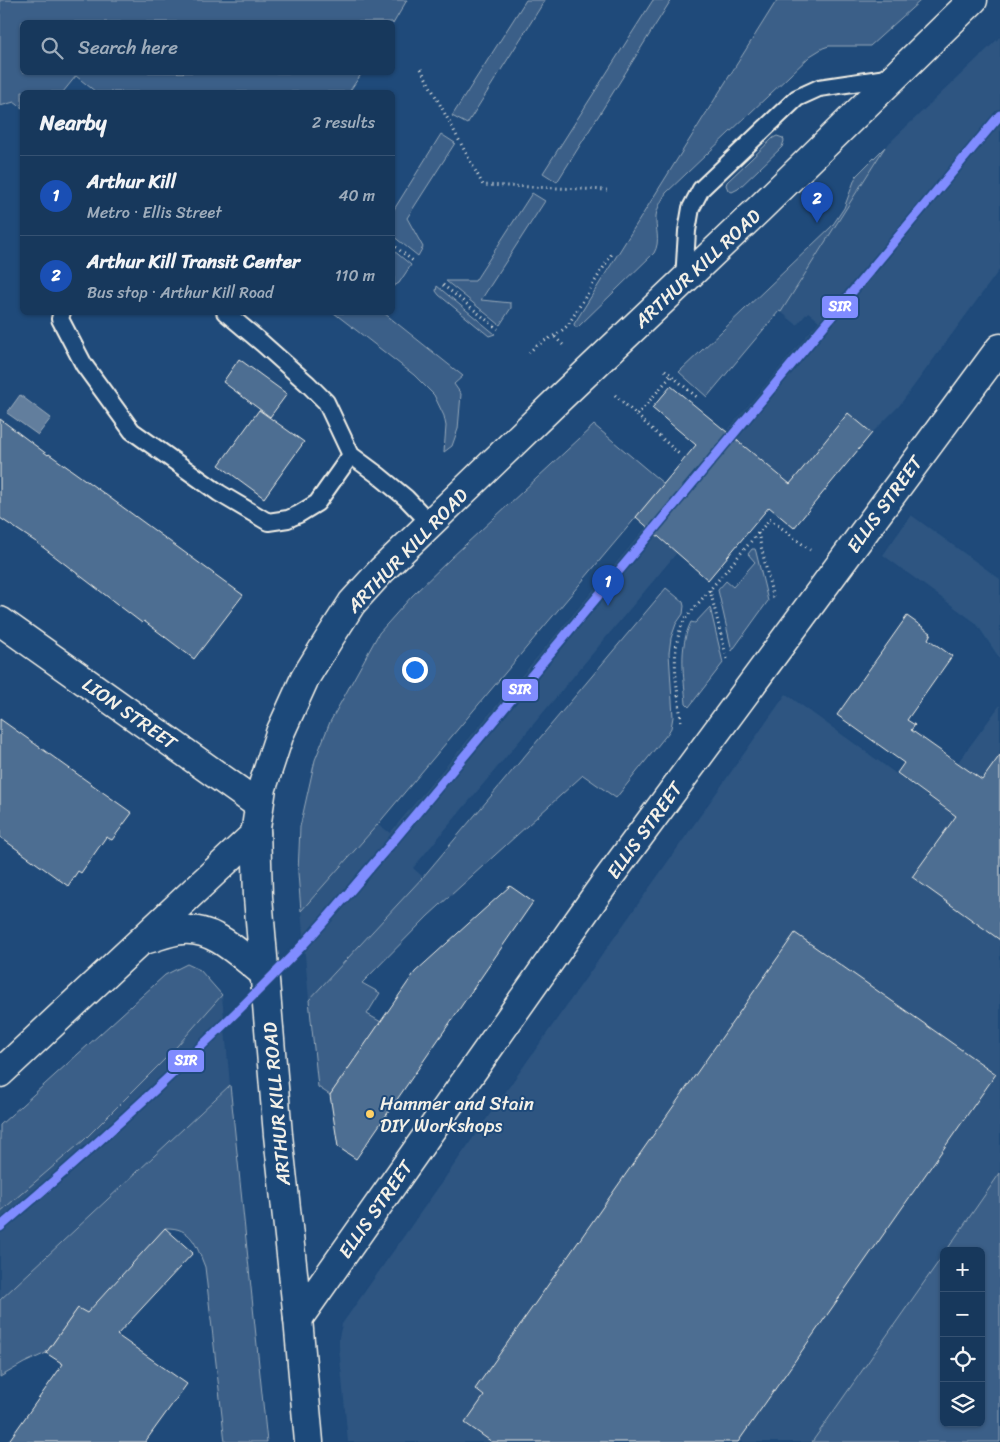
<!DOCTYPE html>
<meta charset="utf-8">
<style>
:root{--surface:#17385c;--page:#203f62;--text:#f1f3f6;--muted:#9eacbb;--line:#365272;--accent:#bca0f2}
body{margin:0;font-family:Sriracha,sans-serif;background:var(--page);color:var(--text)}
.controls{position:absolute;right:15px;bottom:15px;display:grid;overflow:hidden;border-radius:8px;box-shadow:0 1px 4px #0004}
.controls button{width:45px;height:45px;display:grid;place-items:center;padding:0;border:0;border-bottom:1px solid var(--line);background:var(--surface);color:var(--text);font:25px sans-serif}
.you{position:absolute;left:414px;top:669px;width:18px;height:18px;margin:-12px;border:4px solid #fff;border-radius:50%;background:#1a73e8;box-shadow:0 0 0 8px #1a73e833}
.badge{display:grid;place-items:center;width:32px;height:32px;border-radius:50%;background:var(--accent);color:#fff;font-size:16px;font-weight:700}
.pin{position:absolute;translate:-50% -41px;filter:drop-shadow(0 1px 2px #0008)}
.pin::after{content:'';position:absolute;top:26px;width:18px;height:15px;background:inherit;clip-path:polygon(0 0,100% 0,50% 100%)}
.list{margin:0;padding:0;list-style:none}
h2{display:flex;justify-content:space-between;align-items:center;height:65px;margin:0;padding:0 20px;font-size:21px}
h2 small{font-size:16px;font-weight:400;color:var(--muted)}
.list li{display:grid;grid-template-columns:32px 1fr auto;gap:15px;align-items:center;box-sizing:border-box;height:80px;padding:0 20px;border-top:1px solid var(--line)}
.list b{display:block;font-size:19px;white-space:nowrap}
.list p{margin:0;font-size:16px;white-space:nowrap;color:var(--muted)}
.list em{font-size:16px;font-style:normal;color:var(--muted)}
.icon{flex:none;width:28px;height:28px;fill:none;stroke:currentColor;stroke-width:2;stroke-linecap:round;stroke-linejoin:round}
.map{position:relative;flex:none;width:1000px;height:1442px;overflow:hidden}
.search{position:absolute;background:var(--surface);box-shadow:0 1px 4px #0004;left:20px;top:20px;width:375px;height:55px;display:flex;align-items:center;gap:12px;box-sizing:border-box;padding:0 18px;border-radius:8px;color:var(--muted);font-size:19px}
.panel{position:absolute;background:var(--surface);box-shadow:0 1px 4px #0004;left:20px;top:90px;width:375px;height:225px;border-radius:8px}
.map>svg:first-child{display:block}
.built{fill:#2d5581}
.green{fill:#3a5f88;stroke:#97a8b8}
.water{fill:#627e9d;stroke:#9cacbb}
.building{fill:#4d6e92;stroke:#f4f1e8}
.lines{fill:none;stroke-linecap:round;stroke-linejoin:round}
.lane-casing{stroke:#f4f1e8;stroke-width:20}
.street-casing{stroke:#f4f1e8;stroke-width:31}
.secondary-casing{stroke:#f4f1e8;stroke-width:31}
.path{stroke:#f4f1e8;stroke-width:3;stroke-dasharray:1 4;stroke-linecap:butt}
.lane{stroke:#1f4a7a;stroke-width:16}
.street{stroke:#1f4a7a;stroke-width:28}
.secondary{stroke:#1f4a7a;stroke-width:28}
.metro-1-casing{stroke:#1f4a7a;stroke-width:12}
.metro-1{stroke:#808cff;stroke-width:9}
.poi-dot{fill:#ffd166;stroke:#1f4a7a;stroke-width:2}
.labels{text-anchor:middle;stroke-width:4;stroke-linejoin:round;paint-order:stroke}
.street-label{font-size:19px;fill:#f4f1e8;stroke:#1f4a7a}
.poi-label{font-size:19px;fill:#f4f1e8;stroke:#1f4a7a;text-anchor:start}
.line-badge{stroke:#1f4a7a;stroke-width:2}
.badge-label{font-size:14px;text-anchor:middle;font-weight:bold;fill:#fff}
</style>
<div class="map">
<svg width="1000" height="1442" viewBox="0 0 1000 1442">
<rect width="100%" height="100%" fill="#1f4a7a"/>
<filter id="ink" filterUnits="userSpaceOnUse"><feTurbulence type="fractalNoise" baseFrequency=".02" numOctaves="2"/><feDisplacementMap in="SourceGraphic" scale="10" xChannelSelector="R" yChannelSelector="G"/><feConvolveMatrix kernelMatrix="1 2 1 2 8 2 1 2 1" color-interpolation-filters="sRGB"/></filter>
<g filter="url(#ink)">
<!-- built -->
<g class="built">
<path d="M1000 37V269L899 406 872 433 848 413 790 485 711 512 413 868 423 877 309 1000 301 911 378 824 390 833 819 321 808 312 797 325 781 312 885 147Z"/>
<path d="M911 515 1000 579V659L976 623 883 555Z"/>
<path d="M786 694 931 799 1000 705V1173L946 1251H944V1254L812 1442H348L339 1347V1337L342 1324Z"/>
<path d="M222 995 230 1085 0 1300V1212L84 1140 171 1053Z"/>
</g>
<!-- green -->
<g class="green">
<path d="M0 0H407L393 24 392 22H22V72L362 73 349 92H96L76 76 63 92H22V108L14 102 0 106Z"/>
<path d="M526 0H545L467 124 452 116Z"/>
<path d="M653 0H671L557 182 543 173Z"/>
<path d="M777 0H921L870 46H829L823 48 810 56 666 193C662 200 657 208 656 216 655 229 661 241 654 253L578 327H575L574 324Z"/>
<path d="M441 134 455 143 407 218 423 247 418 256 393 236V211Z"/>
<path d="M777 136 783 138 784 141 782 147 738 189 732 192 728 190 726 185 727 182 773 138Z"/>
<path d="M885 147 781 312 779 311 707 397 679 372 832 226 844 208 856 176Z"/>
<path d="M532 193 545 201 481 300 511 303V308L500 325 446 281H475Z"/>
<path d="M393 250 411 265 399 283 394 286Z"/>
<path d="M437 286 495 334 489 336 439 295 436 291Z"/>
<path d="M334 313H384L463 376 454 384 461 394 458 429 452 446 444 452 446 426 444 416 434 395 414 375Z"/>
<path d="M594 425 664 484 378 824 301 911 298 873 300 827 315 760 330 722 379 633 412 596 451 558Z"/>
<path d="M752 549H755L756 552 768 601 732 651 718 590 726 581 733 587 755 562 748 554Z"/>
<path d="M666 588 683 602 684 606 683 614 676 624 671 638 669 653 673 717 671 728 668 733 616 798 583 775 428 916 362 983 380 993 367 1014 381 1022 330 1095 318 1087 309 1000 423 877Z"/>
<path d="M710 607 723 663 689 707 686 704C684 676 678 648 691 622L695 623Z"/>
<path d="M187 964 200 970 222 995 171 1053 84 1140 0 1212V1125L165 975Z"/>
<path d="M230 1085 267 1442H225L205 1267C196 1245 192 1227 165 1228L89 1315 78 1308 46 1353 24 1363 0 1377V1300Z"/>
<path d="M1000 1173V1442H812L944 1254V1423H981V1251H946Z"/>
</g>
<!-- water -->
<path class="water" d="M20 395 51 418 38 435 7 413Z"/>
<!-- building -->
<g class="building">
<path d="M239 359 287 394 270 417 223 382Z"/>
<path d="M671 386 790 484 848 413 872 433 794 528 769 507 708 580 636 517 696 445 652 408Z"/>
<path d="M259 410 304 442 264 498 219 465Z"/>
<path d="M0 419 48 455 49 454 102 492 243 595 194 659 144 621 142 623 36 542 0 518Z"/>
<path d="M907 616 931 633 928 639 952 656 907 720 915 725 911 730 982 780 1000 755V940L912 877 956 816 897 773 904 763 837 715Z"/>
<path d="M0 719 132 813 112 840 106 837 81 873 78 871 68 886 0 837Z"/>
<path d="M510 886 533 902 356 1159 338 1147 330 1095 415 972Z"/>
<path d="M795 933 996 1074 738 1442H492L465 1423 484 1396 475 1389Z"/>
<path d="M165 1228 193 1253 117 1335 187 1384 145 1442H8L63 1364 46 1353 78 1308 87 1313Z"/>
</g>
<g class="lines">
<defs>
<g id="lane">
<path d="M684 280 687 231 691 208 701 189 797 98 819 88 893 77"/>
<path d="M62 312 60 319 84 365 132 431 219 493 268 522 288 519 299 514 317 503 351 455"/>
<path d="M225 312 262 343 308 384 326 402 351 455 378 475 406 498 430 523"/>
</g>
<g id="street">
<path d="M0 621 259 805"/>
<path d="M144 940C156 937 169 931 182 930 215 927 240 955 265 974"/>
<path d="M0 1073 256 833"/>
<path d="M298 1319 607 880 1000 348"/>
</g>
<path id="secondary" d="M309 1442 298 1319 278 1135 258 897 256 828 262 788 280 733 305 678 329 639 352 603 382 570 561 397 759 209 973 0"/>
</defs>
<!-- lane casing -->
<use href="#lane" class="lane-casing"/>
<!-- street casing -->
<use href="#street" class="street-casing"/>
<!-- secondary casing -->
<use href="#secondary" class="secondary-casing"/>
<!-- path -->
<g class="path">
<path d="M421 69 483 185 607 190"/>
<path d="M392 244 413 261"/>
<path d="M443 285 498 329"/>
<path d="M555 337 563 345"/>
<path d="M529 353C538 341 556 338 568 325L613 252"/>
<path d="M665 370 699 399"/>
<path d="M615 395 679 454"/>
<path d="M637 415 671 376"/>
<path d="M758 533 773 598"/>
<path d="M710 590 727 659"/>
<path d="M681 721C678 688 668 650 685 619L770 519 810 550"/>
</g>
<!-- lane -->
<use href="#lane" class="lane"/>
<!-- street -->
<use href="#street" class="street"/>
<!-- secondary -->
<use href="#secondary" class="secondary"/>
<defs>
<path id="metro-1" d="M0 1227C103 1140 203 1048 297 951 329 918 358 881 389 846L1000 115"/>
</defs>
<!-- metro-1 casing -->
<use href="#metro-1" class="metro-1-casing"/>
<!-- metro-1 -->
<use href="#metro-1" class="metro-1"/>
</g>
</g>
<!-- markers -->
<circle class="poi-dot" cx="370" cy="1114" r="5"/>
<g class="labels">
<!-- street labels -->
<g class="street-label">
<text transform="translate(697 268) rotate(-43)" y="7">ARTHUR KILL ROAD</text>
<text transform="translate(884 504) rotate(-54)" y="7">ELLIS STREET</text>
<text transform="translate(407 550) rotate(-46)" y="7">ARTHUR KILL ROAD</text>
<text transform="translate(130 713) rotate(35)" y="7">LION STREET</text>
<text transform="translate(644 830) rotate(-54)" y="7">ELLIS STREET</text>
<text transform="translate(276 1104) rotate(-95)" y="7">ARTHUR KILL ROAD</text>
<text transform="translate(375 1209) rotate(-55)" y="7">ELLIS STREET</text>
</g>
<!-- poi labels -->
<g class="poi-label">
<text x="380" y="1110">Hammer and Stain<tspan x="380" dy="22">DIY Workshops</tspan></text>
</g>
</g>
<g class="line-badge">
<rect x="821" y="295" width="38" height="24" rx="5" fill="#808cff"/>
<rect x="501" y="678" width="38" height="24" rx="5" fill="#808cff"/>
<rect x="167" y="1049" width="38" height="24" rx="5" fill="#808cff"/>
</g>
<g class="badge-label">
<text x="840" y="311">SIR</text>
<text x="520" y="694">SIR</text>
<text x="186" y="1065">SIR</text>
</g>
</svg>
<div class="controls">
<button>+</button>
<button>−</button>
<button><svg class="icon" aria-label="locate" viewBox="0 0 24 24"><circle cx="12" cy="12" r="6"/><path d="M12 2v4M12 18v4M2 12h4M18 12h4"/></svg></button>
<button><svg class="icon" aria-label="layers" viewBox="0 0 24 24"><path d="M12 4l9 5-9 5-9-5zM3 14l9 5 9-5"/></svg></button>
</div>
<div class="you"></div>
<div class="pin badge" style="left:608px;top:606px;background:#1a4fb4">1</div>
<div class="pin badge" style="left:817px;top:223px;background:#1a4fb4">2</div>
<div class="search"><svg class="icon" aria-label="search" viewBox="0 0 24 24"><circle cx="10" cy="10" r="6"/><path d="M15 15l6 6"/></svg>Search here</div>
<section class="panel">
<h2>Nearby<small>2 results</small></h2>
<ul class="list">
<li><span class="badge" style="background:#1a4fb4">1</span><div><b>Arthur Kill</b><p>Metro · Ellis Street</p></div><em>40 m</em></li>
<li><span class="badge" style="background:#1a4fb4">2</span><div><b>Arthur Kill Transit Center</b><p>Bus stop · Arthur Kill Road</p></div><em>110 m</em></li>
</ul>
</section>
</div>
